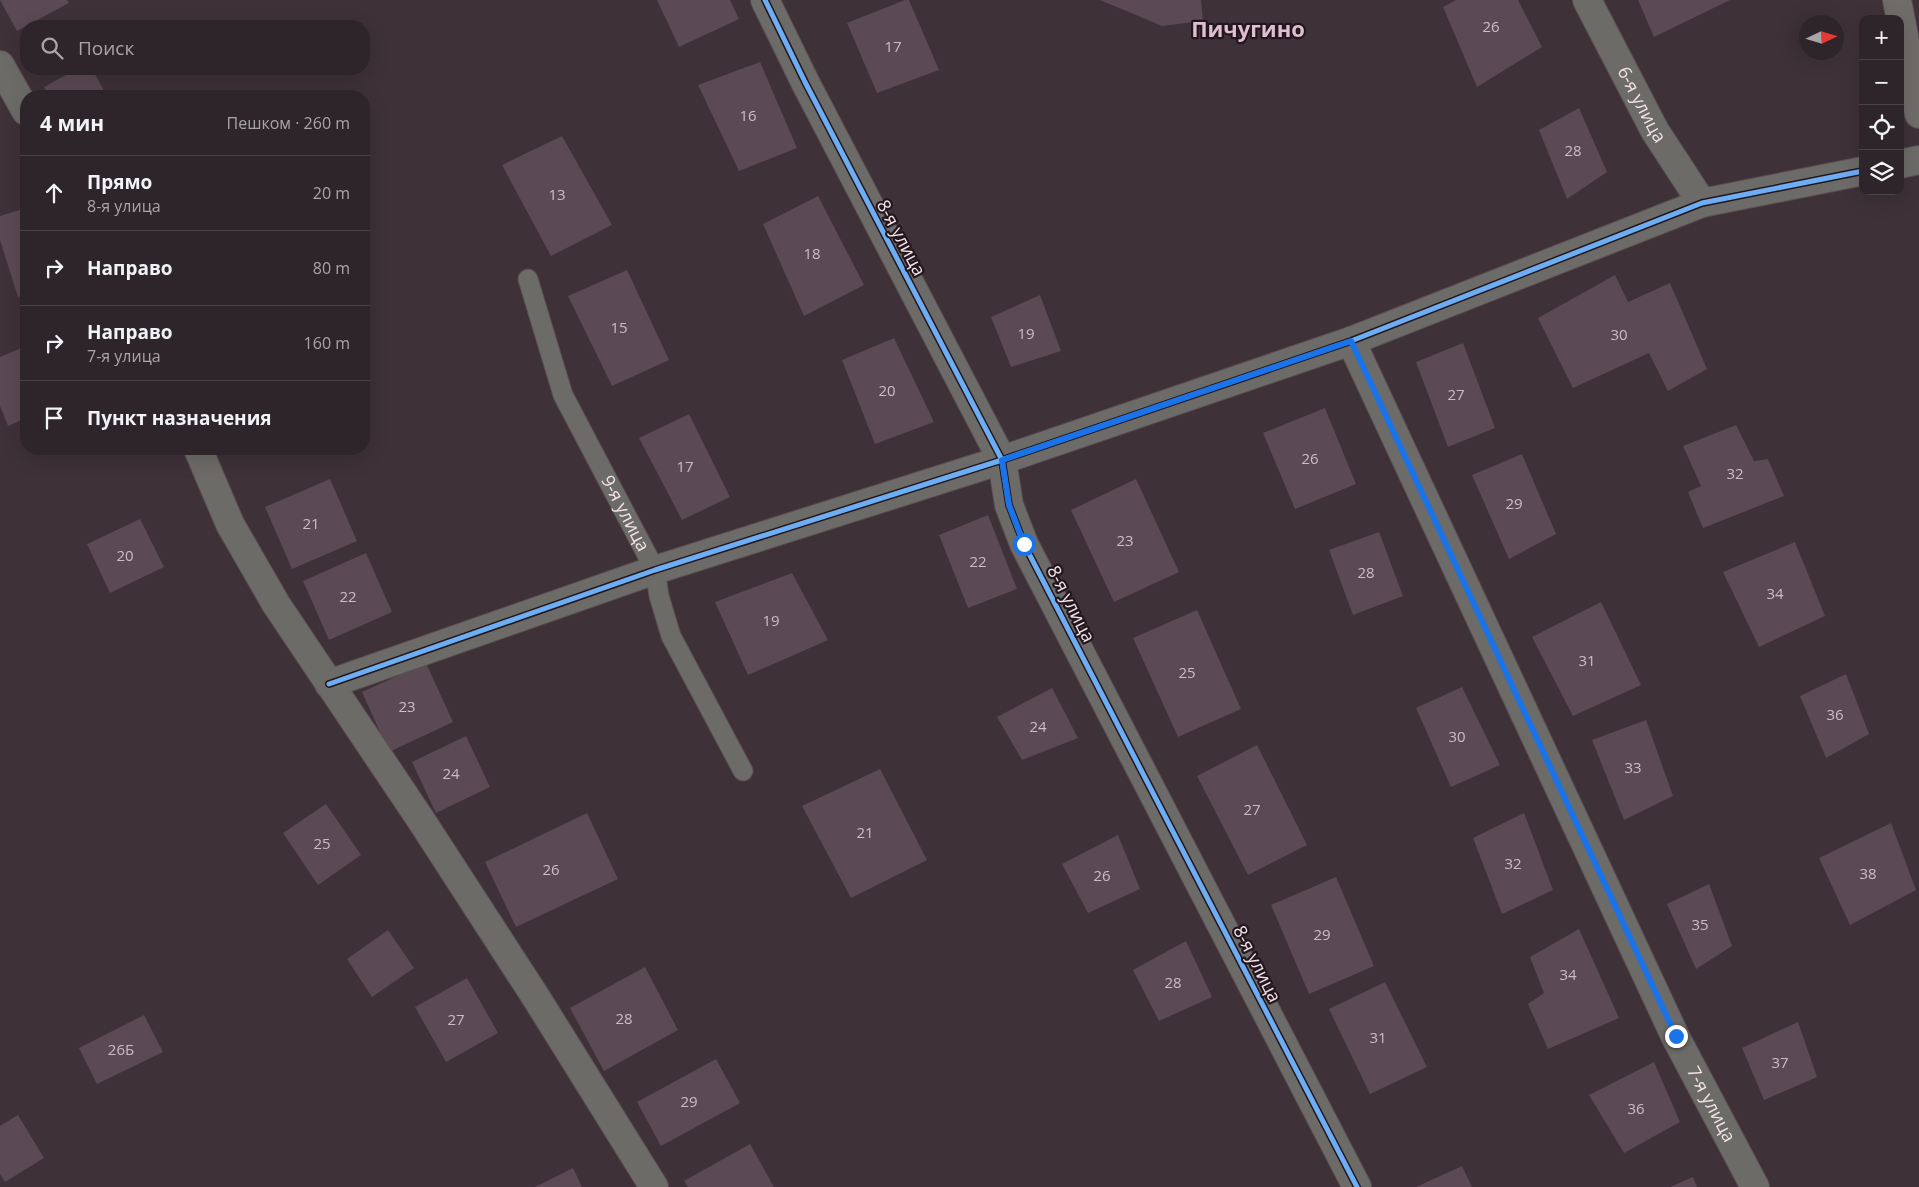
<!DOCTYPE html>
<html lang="ru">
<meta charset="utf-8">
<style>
:root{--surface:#2e252a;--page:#362d32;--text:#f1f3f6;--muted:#a7a5a8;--line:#494247}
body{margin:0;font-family:"Open Sans",sans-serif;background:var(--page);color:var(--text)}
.controls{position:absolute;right:15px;top:15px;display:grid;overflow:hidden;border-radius:10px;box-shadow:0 5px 20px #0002}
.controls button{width:45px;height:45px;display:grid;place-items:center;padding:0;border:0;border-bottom:1px solid var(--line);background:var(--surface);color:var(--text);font:25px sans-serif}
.compass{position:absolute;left:1799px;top:15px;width:45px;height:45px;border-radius:50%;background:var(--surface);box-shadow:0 5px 20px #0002;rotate:86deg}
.stop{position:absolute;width:15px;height:15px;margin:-11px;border:4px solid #1a73e8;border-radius:50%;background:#fff}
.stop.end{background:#1a73e8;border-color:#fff;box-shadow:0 1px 5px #0008}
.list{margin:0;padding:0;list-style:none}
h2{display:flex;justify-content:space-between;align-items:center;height:65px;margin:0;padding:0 20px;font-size:21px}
h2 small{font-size:16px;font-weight:400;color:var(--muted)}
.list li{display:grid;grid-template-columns:32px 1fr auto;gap:15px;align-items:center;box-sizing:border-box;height:75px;padding:0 20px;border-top:1px solid var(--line)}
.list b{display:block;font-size:19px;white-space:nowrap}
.list p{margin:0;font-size:16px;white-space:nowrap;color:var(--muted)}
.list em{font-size:16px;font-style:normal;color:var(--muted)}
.icon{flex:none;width:28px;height:28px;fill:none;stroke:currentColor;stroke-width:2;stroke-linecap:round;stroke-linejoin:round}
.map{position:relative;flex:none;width:1919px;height:1187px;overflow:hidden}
.search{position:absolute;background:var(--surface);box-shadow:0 5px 20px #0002;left:20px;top:20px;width:350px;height:55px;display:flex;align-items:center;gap:12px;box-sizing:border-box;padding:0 18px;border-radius:20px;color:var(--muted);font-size:19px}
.panel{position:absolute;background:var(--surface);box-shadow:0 5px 20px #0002;left:20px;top:90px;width:350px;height:365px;border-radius:20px}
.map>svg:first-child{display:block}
.building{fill:#5b4953}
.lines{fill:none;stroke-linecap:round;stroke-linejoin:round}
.lane-casing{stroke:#5a4e54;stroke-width:21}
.street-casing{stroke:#5a4e54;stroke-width:30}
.secondary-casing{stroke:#5a4e54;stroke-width:30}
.lane{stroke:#6c6b68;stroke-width:19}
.street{stroke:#6c6b68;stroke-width:28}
.secondary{stroke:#6f6c6a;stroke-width:28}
.cycleway-casing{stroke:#23171d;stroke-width:8}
.cycleway{stroke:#6dadf4;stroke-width:5}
.route{stroke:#1a73e8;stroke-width:6}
.labels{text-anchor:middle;stroke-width:4.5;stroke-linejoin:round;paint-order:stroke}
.number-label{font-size:15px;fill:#cdbcc4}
.street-label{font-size:18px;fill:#f3e2ea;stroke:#23171d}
.district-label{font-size:22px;font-weight:bold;fill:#dfbfcf;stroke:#23171d}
</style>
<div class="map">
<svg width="1919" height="1187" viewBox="0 0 1919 1187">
<rect width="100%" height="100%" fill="#3e3138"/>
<!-- building -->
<g class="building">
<path d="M0 0H67L69 3 17 31Z"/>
<path d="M657 0H730L739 19 679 47Z"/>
<path d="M905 0H909L939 70 877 93 847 23Z"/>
<path d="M1100 0H1201L1203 21 1162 26Z"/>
<path d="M1456 0H1518L1542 47 1477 87 1443 7Z"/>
<path d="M1638 0H1730L1654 37Z"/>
<path d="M760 62 797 148 739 171 698 85Z"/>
<path d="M77 69H92L107 96H49L44 87Z"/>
<path d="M1579 108 1607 172 1567 199 1539 130Z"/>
<path d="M562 136 612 225 551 256 502 165Z"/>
<path d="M818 196 864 285 804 316 763 224Z"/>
<path d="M26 208V294L18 297 0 240V216Z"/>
<path d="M627 270 669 360 612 386 568 296Z"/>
<path d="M1615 275 1628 302 1670 283 1707 369 1668 391 1649 353 1573 388 1538 318Z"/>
<path d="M1040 295 1061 351 1011 367 991 317Z"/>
<path d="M894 338 934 422 875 444 842 360Z"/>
<path d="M1463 343 1495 428 1448 447 1416 362Z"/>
<path d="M26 346V418L8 426 0 406V357Z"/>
<path d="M1325 408 1356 484 1295 509 1263 433Z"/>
<path d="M689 414 730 497 682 520 639 438Z"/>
<path d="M1736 425 1754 461 1768 459 1784 496 1703 528 1688 492 1701 486 1683 446Z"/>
<path d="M1522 454 1556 534 1509 559 1472 475Z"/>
<path d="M330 479 357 541 292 569 265 507Z"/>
<path d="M1136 479 1179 572 1114 602 1071 510Z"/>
<path d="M988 515 1017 589 968 608 939 535Z"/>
<path d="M140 519 164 567 110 593 87 544Z"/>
<path d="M1379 532 1403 596 1353 615 1329 550Z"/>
<path d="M1795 542 1825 616 1759 647 1723 572Z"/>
<path d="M366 553 392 612 329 640 303 581Z"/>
<path d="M792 573 828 640 748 675 715 602Z"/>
<path d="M1601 602 1641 685 1573 716 1532 637Z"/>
<path d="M1197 610 1241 709 1178 737 1133 638Z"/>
<path d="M426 663 453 722 389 752 362 692Z"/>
<path d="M1846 674 1869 734 1826 758 1800 696Z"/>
<path d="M1462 687 1500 765 1451 787 1416 708Z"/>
<path d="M1052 688 1078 738 1022 760 997 717Z"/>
<path d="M1646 720 1673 796 1624 820 1592 740Z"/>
<path d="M466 736 490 787 436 813 412 762Z"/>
<path d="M1257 745 1307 845 1248 875 1197 776Z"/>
<path d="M880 769 927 860 851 898 802 806Z"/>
<path d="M326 804 361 855 318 885 283 833Z"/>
<path d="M587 813 618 879 516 927 485 862Z"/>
<path d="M1524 813 1553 890 1502 914 1473 838Z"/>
<path d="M1891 823 1916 890 1850 925 1819 858Z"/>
<path d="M1118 835 1140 889 1088 913 1062 864Z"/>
<path d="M1336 877 1374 966 1309 994 1271 905Z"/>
<path d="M1709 884 1732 946 1696 969 1667 904Z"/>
<path d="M1579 929 1619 1018 1548 1049 1528 1004 1544 993 1530 957Z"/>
<path d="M388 930 414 968 372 997 347 959Z"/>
<path d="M1186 941 1212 997 1159 1021 1133 970Z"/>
<path d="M645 967 678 1030 604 1071 570 1008Z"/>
<path d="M467 978 498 1033 446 1062 415 1007Z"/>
<path d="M1385 982 1427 1067 1370 1094 1329 1009Z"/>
<path d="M144 1015 163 1052 97 1084 79 1048Z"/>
<path d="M1798 1022 1817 1077 1764 1100 1742 1048Z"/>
<path d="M716 1059 740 1103 661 1146 637 1102Z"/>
<path d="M1654 1062 1680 1122 1624 1153 1589 1095Z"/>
<path d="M18 1115 44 1158 5 1182 0 1174V1126Z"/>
<path d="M750 1144 774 1187H688L684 1181Z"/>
<path d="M1462 1166 1472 1187H1416Z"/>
<path d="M573 1168 582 1187H535Z"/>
<path d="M1693 1177 1697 1187H1670Z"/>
</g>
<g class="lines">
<defs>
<g id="lane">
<path id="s1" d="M528 279 563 395 655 570 659 596 671 636 743 771"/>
</g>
<g id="street">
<path d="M765 0 805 82 1002 460 1009 505 1024 544 1357 1187"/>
<path id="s2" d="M1587 0 1655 131 1702 203"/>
<path d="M0 65 26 111"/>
<path d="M1900 164 1919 160"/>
<path id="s3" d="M1351 341 1675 1036 1755 1187"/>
<path d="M198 449 230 524 276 604 421 820 537 999 654 1187"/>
<path d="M329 684 655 570 1002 460 1351 341 1702 203 1863 171"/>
</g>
<path id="secondary" d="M1897 0 1919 114"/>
</defs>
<!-- lane casing -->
<use href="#lane" class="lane-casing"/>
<!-- street casing -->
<use href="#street" class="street-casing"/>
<!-- secondary casing -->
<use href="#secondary" class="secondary-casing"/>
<!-- lane -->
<use href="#lane" class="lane"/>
<!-- street -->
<use href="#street" class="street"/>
<!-- secondary -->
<use href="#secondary" class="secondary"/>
<defs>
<g id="cycleway">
<path d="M765 0 805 82 1002 460 1009 505 1024 544 1357 1187"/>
<path d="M329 684 655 570 1002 460 1351 341 1702 203 1863 171"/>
</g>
</defs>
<!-- cycleway casing -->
<use href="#cycleway" class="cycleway-casing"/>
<!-- cycleway -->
<use href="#cycleway" class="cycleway"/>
</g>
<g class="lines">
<!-- route -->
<path class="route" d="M1024 544 1009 505 1002 460 1351 341 1676 1036"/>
</g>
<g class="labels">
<!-- number labels -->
<g class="number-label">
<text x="1491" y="32">26</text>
<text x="893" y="52">17</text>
<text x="748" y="121">16</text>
<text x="1573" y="156">28</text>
<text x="557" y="200">13</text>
<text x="812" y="259">18</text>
<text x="619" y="333">15</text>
<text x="1026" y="339">19</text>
<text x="1619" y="340">30</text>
<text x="887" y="396">20</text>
<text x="1456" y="400">27</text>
<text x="1310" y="464">26</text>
<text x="685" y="472">17</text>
<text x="1735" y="479">32</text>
<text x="1514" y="509">29</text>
<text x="311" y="529">21</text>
<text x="1125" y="546">23</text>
<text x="125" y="561">20</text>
<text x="978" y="567">22</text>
<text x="1366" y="578">28</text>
<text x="1775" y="599">34</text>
<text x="348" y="602">22</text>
<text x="771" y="626">19</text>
<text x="1587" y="666">31</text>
<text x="1187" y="678">25</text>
<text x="407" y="712">23</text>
<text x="1835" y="720">36</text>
<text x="1038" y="732">24</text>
<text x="1457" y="742">30</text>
<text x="1633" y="773">33</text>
<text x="451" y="779">24</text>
<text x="1252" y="815">27</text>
<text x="865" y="838">21</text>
<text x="322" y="849">25</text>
<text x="1513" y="869">32</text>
<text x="551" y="875">26</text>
<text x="1868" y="879">38</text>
<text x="1102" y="881">26</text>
<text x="1700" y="930">35</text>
<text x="1322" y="940">29</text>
<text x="1568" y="980">34</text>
<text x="1173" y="988">28</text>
<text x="624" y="1024">28</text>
<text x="456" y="1025">27</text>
<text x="1378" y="1043">31</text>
<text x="121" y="1055">26Б</text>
<text x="1780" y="1068">37</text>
<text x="689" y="1107">29</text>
<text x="1636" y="1114">36</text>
</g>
<!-- street labels -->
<g class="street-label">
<text dy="6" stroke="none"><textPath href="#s2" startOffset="118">6-я улица</textPath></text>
<text transform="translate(901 238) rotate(62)" y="6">8-я улица</text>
<text dy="6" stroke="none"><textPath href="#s1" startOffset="255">9-я улица</textPath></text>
<text transform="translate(1071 604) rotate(63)" y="6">8-я улица</text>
<text transform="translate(1257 964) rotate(63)" y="6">8-я улица</text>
<text dy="6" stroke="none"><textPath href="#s3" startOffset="844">7-я улица</textPath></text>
</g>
<!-- district labels -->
<g class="district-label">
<text x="1248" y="37">Пичугино</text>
</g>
</g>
</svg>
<div class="controls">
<button>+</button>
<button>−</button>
<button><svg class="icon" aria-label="locate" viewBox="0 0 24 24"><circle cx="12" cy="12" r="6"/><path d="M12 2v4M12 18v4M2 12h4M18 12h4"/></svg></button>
<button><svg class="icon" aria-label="layers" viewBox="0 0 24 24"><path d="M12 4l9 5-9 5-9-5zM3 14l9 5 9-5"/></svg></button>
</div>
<svg class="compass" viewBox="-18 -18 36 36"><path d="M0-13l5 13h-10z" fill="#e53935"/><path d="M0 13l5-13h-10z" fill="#a7a5a8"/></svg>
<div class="stop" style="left:1024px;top:544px"></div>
<div class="stop end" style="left:1676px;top:1036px"></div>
<div class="search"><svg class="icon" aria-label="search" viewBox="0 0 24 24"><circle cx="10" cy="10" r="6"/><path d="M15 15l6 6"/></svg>Поиск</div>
<section class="panel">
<h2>4 мин<small>Пешком · 260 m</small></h2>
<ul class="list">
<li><svg class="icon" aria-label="ahead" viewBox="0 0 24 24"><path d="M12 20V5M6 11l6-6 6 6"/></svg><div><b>Прямо</b><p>8-я улица</p></div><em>20 m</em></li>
<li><svg class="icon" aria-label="right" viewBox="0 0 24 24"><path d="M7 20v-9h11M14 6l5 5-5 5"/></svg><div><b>Направо</b></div><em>80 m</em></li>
<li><svg class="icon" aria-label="right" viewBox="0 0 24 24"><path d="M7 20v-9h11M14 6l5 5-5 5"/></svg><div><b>Направо</b><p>7-я улица</p></div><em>160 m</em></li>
<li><svg class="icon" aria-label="arrive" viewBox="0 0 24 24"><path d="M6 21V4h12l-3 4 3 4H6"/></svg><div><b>Пункт назначения</b></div></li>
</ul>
</section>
</div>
